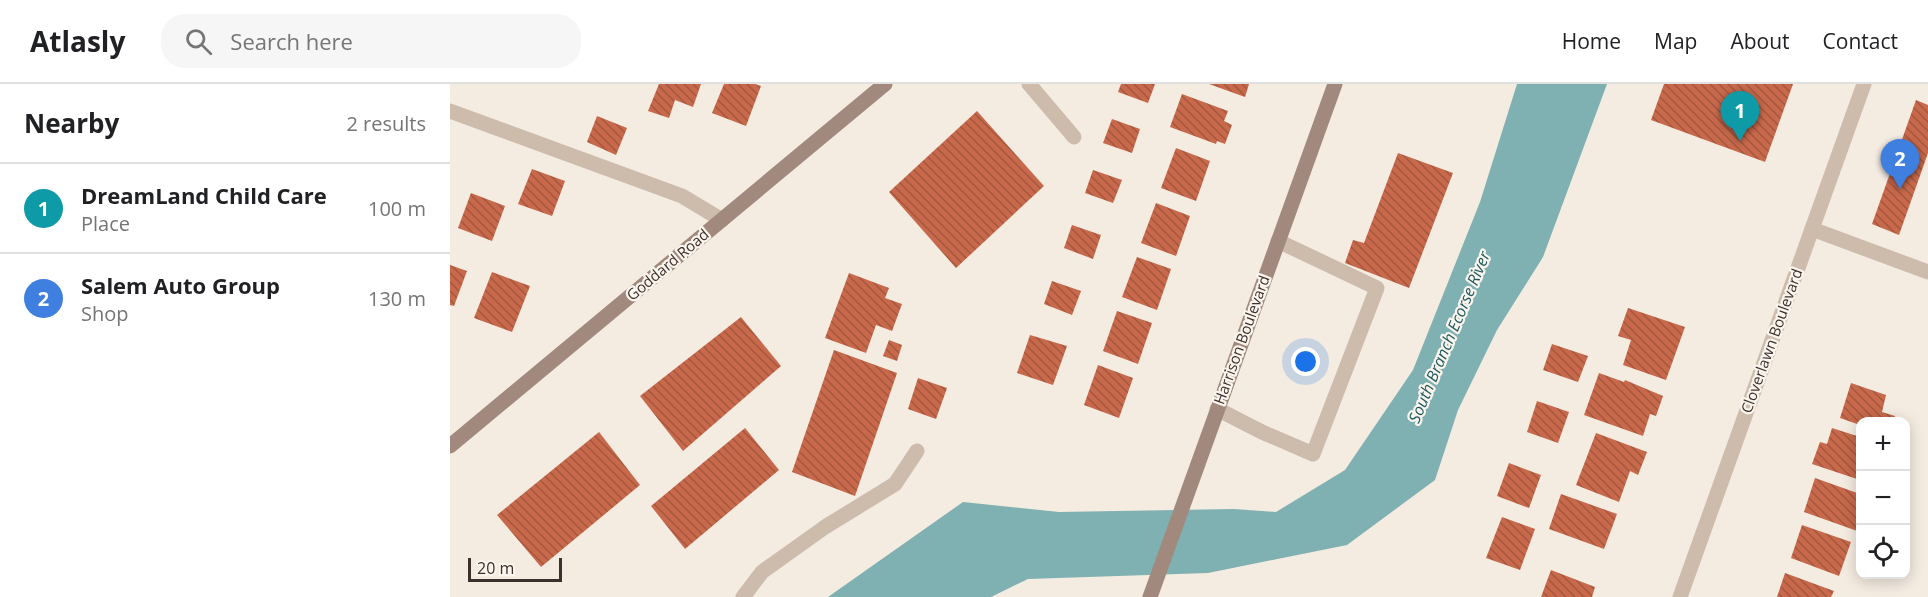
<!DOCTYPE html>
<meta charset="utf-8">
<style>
:root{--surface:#fff;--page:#f6f6f6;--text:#202124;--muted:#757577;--line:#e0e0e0;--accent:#b45309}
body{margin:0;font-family:"Open Sans",sans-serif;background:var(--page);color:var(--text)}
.controls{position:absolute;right:18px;bottom:18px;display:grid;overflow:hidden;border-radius:12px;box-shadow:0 3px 15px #0003}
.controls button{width:54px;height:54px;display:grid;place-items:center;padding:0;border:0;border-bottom:2px solid var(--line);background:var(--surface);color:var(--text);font:30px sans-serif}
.scale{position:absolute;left:18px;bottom:15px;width:94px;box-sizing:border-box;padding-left:6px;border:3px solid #3b302b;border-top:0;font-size:16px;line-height:21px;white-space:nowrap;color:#3b302b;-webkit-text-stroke:4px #fbf5ee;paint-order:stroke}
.you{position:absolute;left:856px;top:278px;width:21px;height:21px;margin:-15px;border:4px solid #fff;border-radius:50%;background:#1a73e8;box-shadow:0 0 0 9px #1a73e833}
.badge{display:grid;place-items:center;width:39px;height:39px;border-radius:50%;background:var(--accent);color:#fff;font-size:20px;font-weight:700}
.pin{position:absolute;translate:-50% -50px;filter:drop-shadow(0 2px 3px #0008)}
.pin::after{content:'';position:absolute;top:32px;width:21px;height:18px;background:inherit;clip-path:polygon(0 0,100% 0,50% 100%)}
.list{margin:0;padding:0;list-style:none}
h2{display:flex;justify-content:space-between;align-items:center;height:78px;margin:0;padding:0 24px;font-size:26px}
h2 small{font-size:20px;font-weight:400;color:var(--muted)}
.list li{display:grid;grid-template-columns:39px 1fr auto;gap:18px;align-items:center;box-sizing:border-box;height:90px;padding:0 24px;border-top:2px solid var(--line)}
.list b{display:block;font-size:22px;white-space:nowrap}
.list p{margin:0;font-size:20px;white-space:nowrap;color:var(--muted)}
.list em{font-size:20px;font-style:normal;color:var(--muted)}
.icon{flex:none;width:33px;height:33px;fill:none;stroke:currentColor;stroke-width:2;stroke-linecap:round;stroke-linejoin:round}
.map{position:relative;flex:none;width:1478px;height:513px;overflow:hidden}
header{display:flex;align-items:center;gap:36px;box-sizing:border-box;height:84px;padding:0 30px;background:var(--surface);border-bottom:2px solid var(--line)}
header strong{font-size:28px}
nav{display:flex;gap:33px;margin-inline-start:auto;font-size:21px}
.search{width:420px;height:54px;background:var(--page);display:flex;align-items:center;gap:15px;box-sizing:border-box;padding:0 21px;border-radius:24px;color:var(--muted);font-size:22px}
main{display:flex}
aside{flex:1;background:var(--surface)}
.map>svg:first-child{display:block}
.water{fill:#7fb0b2}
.building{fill:url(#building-back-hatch)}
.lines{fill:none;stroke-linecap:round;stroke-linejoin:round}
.lane{stroke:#cdbbac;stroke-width:15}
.street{stroke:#cdbbac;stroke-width:15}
.secondary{stroke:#a18a7d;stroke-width:15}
.labels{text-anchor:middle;stroke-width:4.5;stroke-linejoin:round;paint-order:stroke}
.street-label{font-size:15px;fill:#3b302b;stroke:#fbf5ee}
.water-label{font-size:16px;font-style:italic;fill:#1f5a5e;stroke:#fbf5ee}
</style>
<header>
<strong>Atlasly</strong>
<div class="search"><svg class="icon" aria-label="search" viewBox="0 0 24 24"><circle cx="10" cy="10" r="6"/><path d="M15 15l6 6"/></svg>Search here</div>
<nav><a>Home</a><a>Map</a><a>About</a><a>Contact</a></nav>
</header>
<main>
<aside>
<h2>Nearby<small>2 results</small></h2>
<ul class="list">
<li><span class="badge" style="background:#0f9aa8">1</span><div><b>DreamLand Child Care</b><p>Place</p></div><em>100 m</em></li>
<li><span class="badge" style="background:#3f7fe0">2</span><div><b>Salem Auto Group</b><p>Shop</p></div><em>130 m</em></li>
</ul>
</aside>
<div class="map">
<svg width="1478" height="513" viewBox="0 0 1478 513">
<defs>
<pattern id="building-back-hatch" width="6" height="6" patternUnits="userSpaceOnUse" patternTransform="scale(1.5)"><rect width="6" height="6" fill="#c8694b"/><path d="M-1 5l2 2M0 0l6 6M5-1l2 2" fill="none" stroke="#a4573f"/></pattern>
</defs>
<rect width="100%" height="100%" fill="#f4ebe1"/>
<!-- water -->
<path class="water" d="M1067 0H1157L1093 173 1047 246 1008 326 985 396 897 461 758 489 578 495 541 513H378L513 418 609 428 784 425 826 428 895 386 963 286 1030 118Z"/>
<!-- building -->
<g class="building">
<path d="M209 0H251L243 23 225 16 219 34 198 27Z"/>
<path d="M274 0H305L311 2 296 42 262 29Z"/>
<path d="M671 0H705L698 19 668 8Z"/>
<path d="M759 0H799L795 13Z"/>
<path d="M1214 0H1343L1315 78 1201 36Z"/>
<path d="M732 10 778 27 774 37 782 41 775 60 767 57 766 60 720 43Z"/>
<path d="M1466 16 1478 21V69L1449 151 1422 140Z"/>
<path d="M527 27 594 102 506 184 439 108Z"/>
<path d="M147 32 177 44 166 71 137 58Z"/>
<path d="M662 35 690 45 682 69 653 59Z"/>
<path d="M726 64 760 77 746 117 711 104Z"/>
<path d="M948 69 1003 89 959 204 895 179 903 156 914 159Z"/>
<path d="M82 85 115 97 102 132 68 120Z"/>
<path d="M643 86 672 96 663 119 635 109Z"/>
<path d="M21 109 55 122 42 157 8 144Z"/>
<path d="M706 119 740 132 726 172 691 159Z"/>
<path d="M622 141 651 151 643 175 614 164Z"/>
<path d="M687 173 721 185 707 226 672 213Z"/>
<path d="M0 181 17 187 4 222 0 221Z"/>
<path d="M42 188 80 202 62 248 24 234Z"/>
<path d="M399 189 439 204 435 214 452 220 442 247 426 241 416 269 375 254Z"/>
<path d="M602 197 631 207 622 231 594 220Z"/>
<path d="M1178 224 1235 243 1216 296 1173 281 1181 256 1168 252Z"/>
<path d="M667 227 702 239 688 280 653 267Z"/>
<path d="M291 233 331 282 233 367 190 312Z"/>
<path d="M580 251 617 262 603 301 567 289Z"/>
<path d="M439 256 452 261 447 277 433 272Z"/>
<path d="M1102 260 1138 272 1128 298 1093 286Z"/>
<path d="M384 266 447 289 405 412 342 388Z"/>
<path d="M648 281 683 294 669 334 634 321Z"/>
<path d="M1149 289 1174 298 1175 296 1213 312 1206 332 1200 330 1193 352 1134 331Z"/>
<path d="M468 294 497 304 486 335 458 325Z"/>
<path d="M1401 299 1436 311 1432 328 1445 332 1443 338H1410V341L1390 334Z"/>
<path d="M1087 317 1119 328 1108 359 1077 348Z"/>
<path d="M295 344 329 386 235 465 201 422Z"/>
<path d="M1382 344 1410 353V396L1362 380 1370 358 1377 360Z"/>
<path d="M149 348 190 401 91 483 47 431Z"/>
<path d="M1146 349 1197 368 1188 391 1180 387 1169 418 1126 401Z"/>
<path d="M1059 379 1091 391 1079 424 1047 412Z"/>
<path d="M1365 394 1410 410V448L1354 428Z"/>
<path d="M1111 410 1167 430 1154 465 1099 445Z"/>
<path d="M1052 433 1085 445 1070 486 1036 474Z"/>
<path d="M1352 441 1401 458 1389 492 1341 474Z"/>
<path d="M1101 486 1145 503 1142 513H1091Z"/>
<path d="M1335 489 1384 507 1381 513H1327Z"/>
</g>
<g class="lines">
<!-- lane -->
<g class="lane">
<path d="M579 0 624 53"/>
<path d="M0 27 232 112 272 136"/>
<path d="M1362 145 1478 188"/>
<path d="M767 325 812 348 863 370 927 204 828 157"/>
<path d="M293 513 312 488 375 443 445 400 467 367"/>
</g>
<!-- street -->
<path class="street" d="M1230 513 1414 0"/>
<!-- secondary -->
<g class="secondary">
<path d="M0 362 435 0"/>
<path d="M700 513 885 0"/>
</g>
</g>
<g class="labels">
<!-- street labels -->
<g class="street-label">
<text transform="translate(218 181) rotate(-40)" y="5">Goddard Road</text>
<text transform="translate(792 256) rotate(-70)" y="5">Harrison Boulevard</text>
<text transform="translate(1322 257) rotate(-70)" y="5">Cloverlawn Boulevard</text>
</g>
<!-- water labels -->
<g class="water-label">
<text transform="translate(999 253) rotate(-67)" y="6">South Branch Ecorse River</text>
</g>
</g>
</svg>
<div class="controls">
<button>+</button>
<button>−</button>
<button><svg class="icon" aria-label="locate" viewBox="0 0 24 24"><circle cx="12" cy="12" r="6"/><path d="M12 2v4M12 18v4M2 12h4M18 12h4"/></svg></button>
</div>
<div class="scale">20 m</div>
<div class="you"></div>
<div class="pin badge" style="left:1290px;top:57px;background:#0f9aa8">1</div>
<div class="pin badge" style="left:1450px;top:105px;background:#3f7fe0">2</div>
</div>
</main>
